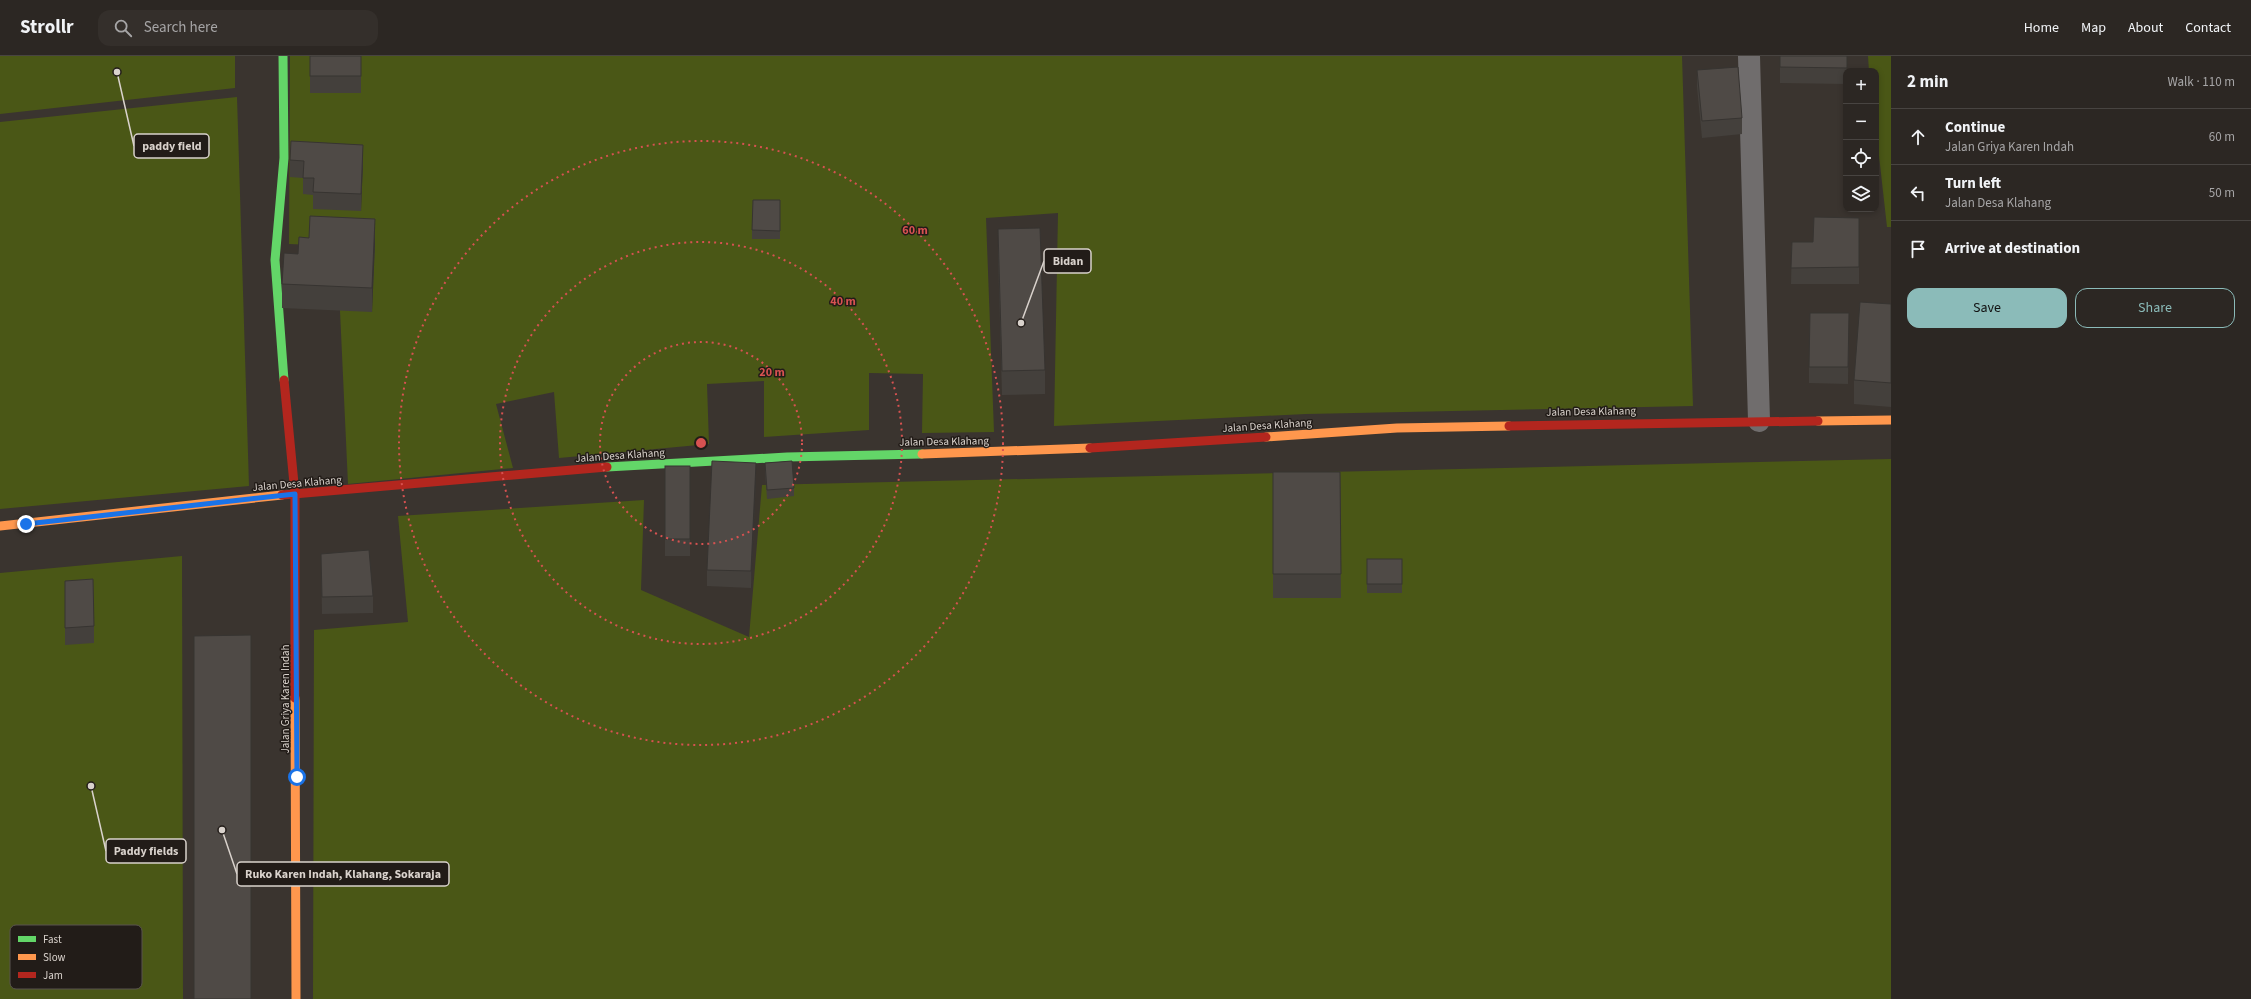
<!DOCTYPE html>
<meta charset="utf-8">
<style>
:root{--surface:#2c2723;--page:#342f2b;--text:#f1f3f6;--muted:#a6a5a6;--line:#484441;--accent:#8bbbb9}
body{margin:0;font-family:"Source Sans 3",sans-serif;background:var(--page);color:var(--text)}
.controls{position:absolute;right:12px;top:12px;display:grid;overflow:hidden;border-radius:8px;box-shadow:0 2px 6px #0003}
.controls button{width:36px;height:36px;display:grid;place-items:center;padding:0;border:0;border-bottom:1px solid var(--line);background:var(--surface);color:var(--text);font:20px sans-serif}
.stop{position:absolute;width:12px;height:12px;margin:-9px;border:3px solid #1a73e8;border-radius:50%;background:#fff}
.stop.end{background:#1a73e8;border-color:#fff;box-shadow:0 1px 4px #0008}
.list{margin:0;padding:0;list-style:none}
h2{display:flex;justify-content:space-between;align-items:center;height:52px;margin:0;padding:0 16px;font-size:17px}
h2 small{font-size:13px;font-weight:400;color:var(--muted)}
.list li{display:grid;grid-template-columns:26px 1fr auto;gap:12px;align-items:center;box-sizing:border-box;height:56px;padding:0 16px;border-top:1px solid var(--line)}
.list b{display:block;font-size:15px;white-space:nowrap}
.list p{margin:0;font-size:13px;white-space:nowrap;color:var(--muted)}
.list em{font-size:13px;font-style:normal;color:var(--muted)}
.actions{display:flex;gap:8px;padding:12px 16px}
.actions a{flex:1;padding:9px 0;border:1px solid var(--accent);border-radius:12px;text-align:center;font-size:14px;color:var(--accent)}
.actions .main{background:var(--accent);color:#111}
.icon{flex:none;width:22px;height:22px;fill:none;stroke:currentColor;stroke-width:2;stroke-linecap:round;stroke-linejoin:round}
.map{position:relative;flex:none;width:1891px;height:943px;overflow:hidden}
header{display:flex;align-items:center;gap:24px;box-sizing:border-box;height:56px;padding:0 20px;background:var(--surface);border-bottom:1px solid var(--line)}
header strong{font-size:19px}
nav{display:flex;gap:22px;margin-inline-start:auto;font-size:14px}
.search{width:280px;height:36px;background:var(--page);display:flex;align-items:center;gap:10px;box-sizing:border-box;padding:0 14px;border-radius:12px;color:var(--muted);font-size:15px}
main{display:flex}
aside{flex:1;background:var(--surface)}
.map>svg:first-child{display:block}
.green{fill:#4a5716}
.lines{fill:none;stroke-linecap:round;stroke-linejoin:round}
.street{stroke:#706d6d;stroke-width:22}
.fast{stroke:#63d668;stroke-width:9}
.slow{stroke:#ff974d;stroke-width:9}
.jam{stroke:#b3261e;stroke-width:9}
.wall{fill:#44403c}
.shaded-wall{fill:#373431}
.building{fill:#4f4a46;stroke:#373431}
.route{stroke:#1a73e8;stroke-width:5}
.ring{fill:none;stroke:#d75251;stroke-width:2;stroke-dasharray:2 4}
.labels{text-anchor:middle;stroke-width:3;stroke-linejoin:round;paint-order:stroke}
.street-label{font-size:11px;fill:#d9d2cc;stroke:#221c18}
.key{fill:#221c18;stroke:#59534e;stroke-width:1}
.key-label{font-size:11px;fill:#d9d2cc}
.centre{fill:#d75251;stroke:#221c18;stroke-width:2}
.ring-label{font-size:12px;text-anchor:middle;font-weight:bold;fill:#d75251;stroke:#221c18;stroke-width:3;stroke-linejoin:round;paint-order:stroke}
.leader{fill:none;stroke:#d9d2cc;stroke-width:1.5}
.callout-dot{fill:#d9d2cc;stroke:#221c18;stroke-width:1.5}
.callout{fill:#221c18;stroke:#d9d2cc;stroke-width:1.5}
.callout-label{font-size:12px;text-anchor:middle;font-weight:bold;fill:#d9d2cc}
</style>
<header>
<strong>Strollr</strong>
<div class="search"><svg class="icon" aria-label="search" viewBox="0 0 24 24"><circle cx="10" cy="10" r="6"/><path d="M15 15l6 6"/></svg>Search here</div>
<nav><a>Home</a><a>Map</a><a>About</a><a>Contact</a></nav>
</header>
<main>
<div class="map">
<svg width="1891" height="943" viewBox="0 0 1891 943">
<rect width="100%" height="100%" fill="#3a342f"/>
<!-- green -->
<g class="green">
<path d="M0 0H235V32L0 58Z"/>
<path d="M290 0H1682L1693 350 1306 358 1054 370 1058 157 986 162 994 376 922 377 923 318 869 317V374L764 381V325L707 328 709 388 559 402 554 336 496 348 513 412 348 428 337 190 289 188Z"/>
<path d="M1868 0H1891V171H1887L1876 73V15H1869Z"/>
<path d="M237 41 249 430 0 453V66Z"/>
<path d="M1891 403V943H313L314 574 408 566 398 460 644 444 641 534 749 581 762 429Z"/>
<path d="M182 500 183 943H0V517Z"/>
</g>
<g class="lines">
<!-- street -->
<path class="street" d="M1749 0 1759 365"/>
<!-- fast -->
<g class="fast">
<path d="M283 0 284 102 275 204 284 324"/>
<path d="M607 411 787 401 922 398"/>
</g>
<!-- slow -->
<g class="slow">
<path d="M1818 365 1891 364"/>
<path d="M1266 381 1397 372 1509 370"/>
<path d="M922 398 1090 392"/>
<path d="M0 470 282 439"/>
<path d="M295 642 296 943"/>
</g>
<!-- jam -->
<g class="jam">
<path d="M284 324 295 438V642"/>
<path d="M1509 370 1818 365"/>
<path d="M1090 392 1266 381"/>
<path d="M282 439 607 411"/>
</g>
</g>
<!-- wall -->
<g class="wall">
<rect x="310" y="0" width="51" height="37"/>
<path d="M1780 0H1847L1846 28 1780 27Z"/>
<path d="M1697 14 1742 62V78L1702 82 1697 31Z"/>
<path d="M290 104 363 105 361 155 313 153V139L303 138V122L290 121Z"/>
<path d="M780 144V183H752V174Z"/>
<path d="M1859 162V228H1791L1792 186H1813Z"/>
<path d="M998 173 1045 314V338L1002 339 998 197Z"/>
<path d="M375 187 372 256 282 252V228L298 198Z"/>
<path d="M1891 248V351L1854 348V324Z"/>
<path d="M1849 274 1848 328 1809 327V311Z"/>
<path d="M765 407 794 432V440L767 443 765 416Z"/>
<rect x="665" y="410" width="25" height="90"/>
<path d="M1273 416H1340L1341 542H1273Z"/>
<path d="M756 424 751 532 707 530V514Z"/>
<path d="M321 498 373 540V557L322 558Z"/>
<rect x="1367" y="503" width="35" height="34"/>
<path d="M65 525 94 570V587L65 589Z"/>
</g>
<!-- shaded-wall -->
<g class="shaded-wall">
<path d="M363 89V105L361 155V138Z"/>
<path d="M375 163V187L372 256V232Z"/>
<path d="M1849 257V274L1848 328V311Z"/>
<path d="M756 407V424L751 532V515Z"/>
</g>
<!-- building -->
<g class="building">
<rect x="310" y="0" width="51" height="20"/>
<path d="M1780 0H1847V12L1780 11Z"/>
<path d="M1738 11 1742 62 1702 65 1697 14Z"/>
<path d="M291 85 363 89 361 138 313 136 314 122H303L304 105 290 104Z"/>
<path d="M753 144H780V175L752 174Z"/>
<path d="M310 160 375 163 372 232 282 228 284 197 298 198 299 181 309 182Z"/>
<path d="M1814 161 1859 162V211L1791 212 1792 186H1813Z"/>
<path d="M1040 172 1045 314 1002 315 998 173Z"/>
<path d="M1860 246 1891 248V327L1854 324Z"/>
<path d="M1810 257H1849L1848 311H1809Z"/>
<path d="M712 405 756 407 751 515 707 514Z"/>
<path d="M792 405 794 432 767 434 765 407Z"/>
<rect x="665" y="410" width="25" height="73"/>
<path d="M1273 416H1340L1341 518H1273Z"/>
<path d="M369 494 373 540 322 541 321 498Z"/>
<rect x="1367" y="503" width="35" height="25"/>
<path d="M93 523 94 570 65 572V525Z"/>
<path d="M251 579V943H194V580Z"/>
</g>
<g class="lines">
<!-- route -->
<path class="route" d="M26 468 295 438 297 721"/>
</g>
<!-- distance rings -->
<g class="ring">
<circle cx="701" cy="387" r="101"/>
<circle cx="701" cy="387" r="201"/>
<circle cx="701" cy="387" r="302"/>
</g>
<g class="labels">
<!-- street labels -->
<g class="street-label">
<text transform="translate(1591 355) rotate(-1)" y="4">Jalan Desa Klahang</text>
<text transform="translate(1267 369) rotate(-4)" y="4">Jalan Desa Klahang</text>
<text transform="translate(944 385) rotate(-1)" y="4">Jalan Desa Klahang</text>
<text transform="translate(620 399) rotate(-4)" y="4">Jalan Desa Klahang</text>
<text transform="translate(297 427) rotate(-5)" y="4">Jalan Desa Klahang</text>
<text transform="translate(285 643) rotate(-90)" y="4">Jalan Griya Karen Indah</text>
</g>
</g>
<!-- legend -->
<rect x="10" y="869" width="132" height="64" rx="6" class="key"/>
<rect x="18" y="880" width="18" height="6" fill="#63d668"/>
<rect x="18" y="898" width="18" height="6" fill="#ff974d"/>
<rect x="18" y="916" width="18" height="6" fill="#b3261e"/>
<g class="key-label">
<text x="43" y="887">Fast</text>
<text x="43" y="905">Slow</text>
<text x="43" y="923">Jam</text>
</g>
<circle cx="701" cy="387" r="6" class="centre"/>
<g class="ring-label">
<text x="915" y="178">60 m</text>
<text x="843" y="249">40 m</text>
<text x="772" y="320">20 m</text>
</g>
<!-- callouts -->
<path class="leader" d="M117 16L134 90M1021 267L1044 205M91 730L106 795M222 774L237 818"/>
<g class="callout-dot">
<circle cx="117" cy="16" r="4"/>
<circle cx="1021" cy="267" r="4"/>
<circle cx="91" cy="730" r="4"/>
<circle cx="222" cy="774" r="4"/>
</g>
<g class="callout">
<rect x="134" y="78" width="75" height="24" rx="4"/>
<rect x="1044" y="193" width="47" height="24" rx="4"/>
<rect x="106" y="783" width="80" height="24" rx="4"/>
<rect x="237" y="806" width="212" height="24" rx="4"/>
</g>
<g class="callout-label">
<text x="172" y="94">paddy field</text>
<text x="1068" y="209">Bidan</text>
<text x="146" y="799">Paddy fields</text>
<text x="343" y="822">Ruko Karen Indah, Klahang, Sokaraja</text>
</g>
</svg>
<div class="controls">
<button>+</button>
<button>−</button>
<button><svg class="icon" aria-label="locate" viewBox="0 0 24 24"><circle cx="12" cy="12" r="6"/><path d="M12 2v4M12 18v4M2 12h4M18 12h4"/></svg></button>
<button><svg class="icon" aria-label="layers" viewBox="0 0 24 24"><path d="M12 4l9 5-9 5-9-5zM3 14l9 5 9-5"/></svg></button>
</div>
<div class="stop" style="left:297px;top:721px"></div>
<div class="stop end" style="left:26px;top:468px"></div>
</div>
<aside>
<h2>2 min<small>Walk · 110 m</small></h2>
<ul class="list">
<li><svg class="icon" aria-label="ahead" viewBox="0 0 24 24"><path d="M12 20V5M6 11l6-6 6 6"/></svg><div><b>Continue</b><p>Jalan Griya Karen Indah</p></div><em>60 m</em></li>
<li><svg class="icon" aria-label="left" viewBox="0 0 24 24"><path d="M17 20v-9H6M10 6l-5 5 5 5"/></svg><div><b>Turn left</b><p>Jalan Desa Klahang</p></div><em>50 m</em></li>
<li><svg class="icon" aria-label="arrive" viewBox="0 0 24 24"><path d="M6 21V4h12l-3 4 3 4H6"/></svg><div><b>Arrive at destination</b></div></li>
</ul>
<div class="actions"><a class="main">Save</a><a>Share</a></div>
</aside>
</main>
